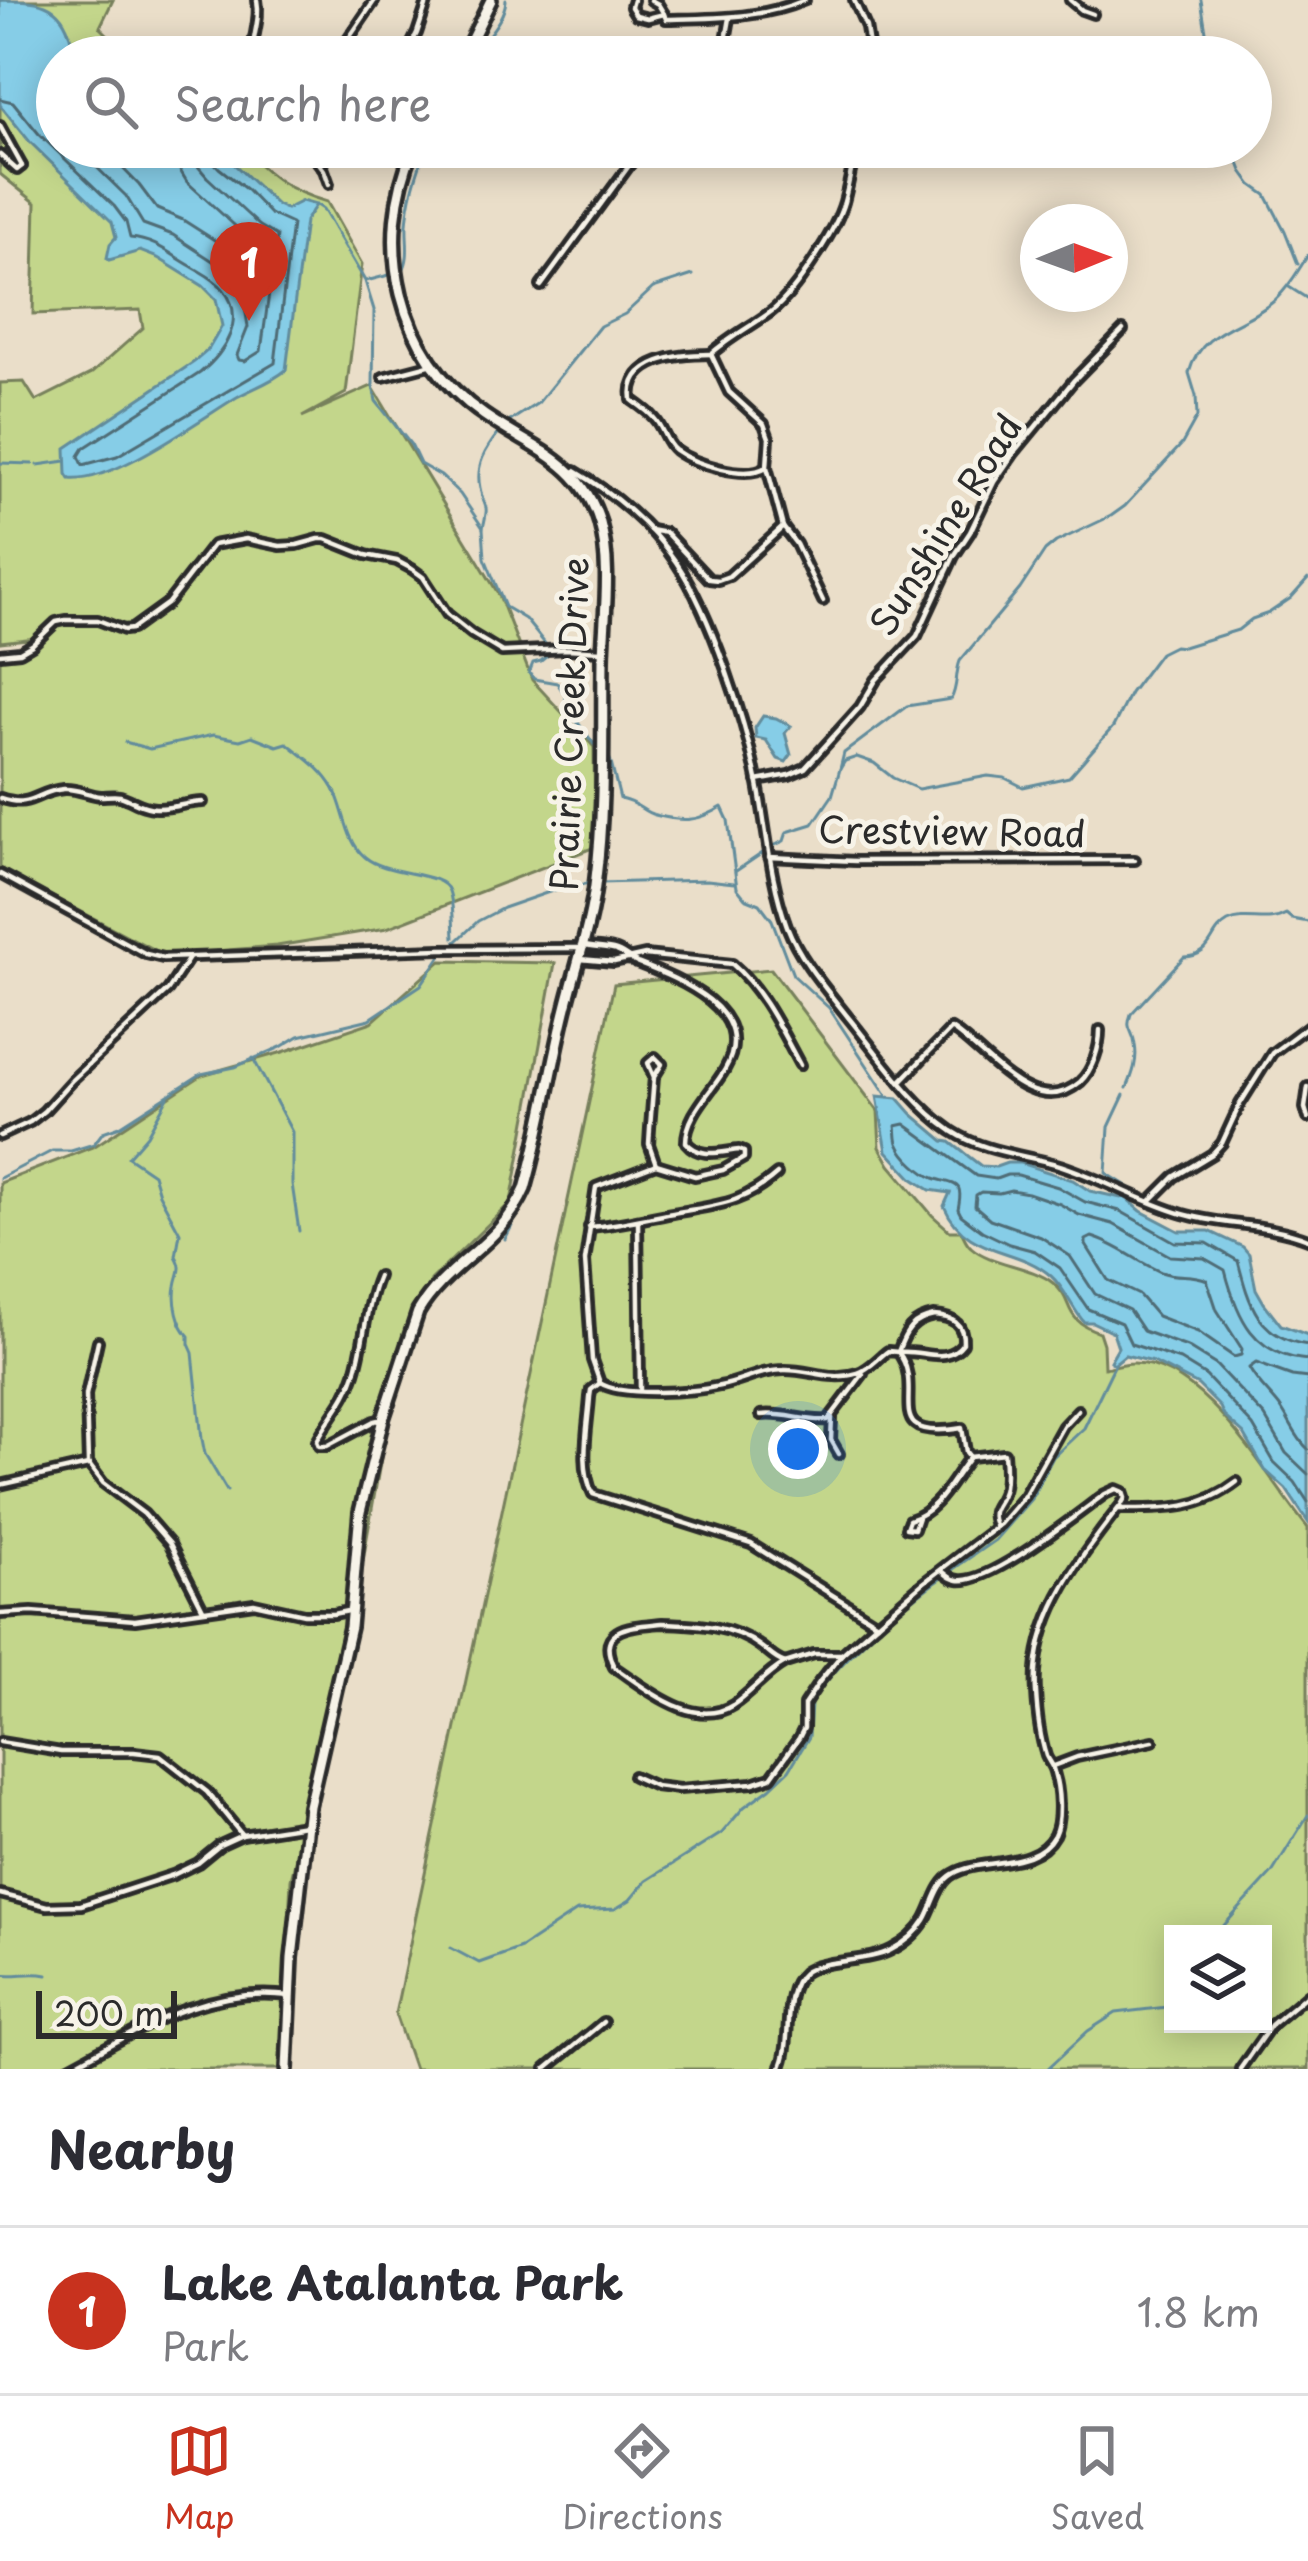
<!DOCTYPE html>
<style>
:root{--surface:#fff;--page:#f7f7f7;--text:#2b2b33;--muted:#7c7c81;--line:#e1e1e2;--accent:#c8321e}
body{margin:0;font-family:"Playpen Sans",sans-serif;background:var(--page);color:var(--text)}
.controls{position:absolute;right:36px;bottom:36px;display:grid;overflow:hidden;border-radius:0px;box-shadow:0 6px 30px #0003}
.controls button{width:108px;height:108px;display:grid;place-items:center;padding:0;border:0;border-bottom:3px solid var(--line);background:var(--surface);color:var(--text);font:60px sans-serif}
.compass{position:absolute;left:1020px;top:204px;width:108px;height:108px;border-radius:50%;background:var(--surface);box-shadow:0 6px 30px #0003;rotate:89deg}
.scale{position:absolute;left:36px;bottom:30px;width:141px;box-sizing:border-box;padding-left:12px;border:6px solid #2b2b2b;border-top:0;font-size:33px;line-height:42px;white-space:nowrap;color:#2b2b2b;-webkit-text-stroke:9px #f7f3e8;paint-order:stroke}
.you{position:absolute;left:798px;top:1449px;width:42px;height:42px;margin:-30px;border:9px solid #fff;border-radius:50%;background:#1a73e8;box-shadow:0 0 0 18px #1a73e833}
.badge{display:grid;place-items:center;width:78px;height:78px;border-radius:50%;background:var(--accent);color:#fff;font-size:39px;font-weight:700}
.pin{position:absolute;translate:-50% -99px;filter:drop-shadow(0 3px 6px #0008)}
.pin::after{content:'';position:absolute;top:63px;width:42px;height:36px;background:inherit;clip-path:polygon(0 0,100% 0,50% 100%)}
.list{margin:0;padding:0;list-style:none}
h2{display:flex;justify-content:space-between;align-items:center;height:156px;margin:0;padding:0 48px;font-size:51px}
h2 small{font-size:39px;font-weight:400;color:var(--muted)}
.list li{display:grid;grid-template-columns:78px 1fr auto;gap:36px;align-items:center;box-sizing:border-box;height:168px;padding:0 48px;border-top:3px solid var(--line)}
.list b{display:block;font-size:45px;white-space:nowrap}
.list p{margin:0;font-size:39px;white-space:nowrap;color:var(--muted)}
.list em{font-size:39px;font-style:normal;color:var(--muted)}
.icon{flex:none;width:66px;height:66px;fill:none;stroke:currentColor;stroke-width:2;stroke-linecap:round;stroke-linejoin:round}
.map{position:relative;flex:none;width:1308px;height:2069px;overflow:hidden}
.search{position:absolute;background:var(--surface);box-shadow:0 6px 30px #0003;left:36px;right:36px;top:36px;height:132px;display:flex;align-items:center;gap:30px;box-sizing:border-box;padding:0 42px;border-radius:66px;color:var(--muted);font-size:45px}
.sheet{height:324px;background:var(--surface)}
nav{display:flex;justify-content:space-around;align-items:center;box-sizing:border-box;height:168px;border-top:3px solid var(--line);background:var(--surface);font-size:33px;color:var(--muted)}
nav a{display:grid;justify-items:center;gap:6px}
nav .on{color:var(--accent)}
.map>svg:first-child{display:block}
.green{fill:#c3d68b;stroke:#77805b;stroke-width:3;fill-rule:evenodd}
.water{fill:#86cde7;stroke:#628c9c;stroke-width:3}
.lines{fill:none;stroke-linecap:round;stroke-linejoin:round}
.shore{stroke:#4f6c76;stroke-width:3}
.stream{stroke:#628c9c;stroke-width:3}
.minor-casing{stroke:#2b2b2b;stroke-width:14}
.secondary-casing{stroke:#2b2b2b;stroke-width:18}
.minor{stroke:#f7f3e8;stroke-width:4.5}
.secondary{stroke:#f7f3e8;stroke-width:9}
.labels{text-anchor:middle;stroke-width:10;stroke-linejoin:round;paint-order:stroke}
.street-label{font-size:36px;fill:#2b2b2b;stroke:#f7f3e8}
</style>
<div class="map">
<svg width="1308" height="2069" viewBox="0 0 1308 2069">
<rect width="100%" height="100%" fill="#eadec9"/>
<filter id="ink" filterUnits="userSpaceOnUse"><feTurbulence type="fractalNoise" baseFrequency=".00833" numOctaves="2"/><feDisplacementMap in="SourceGraphic" scale="24" xChannelSelector="R" yChannelSelector="G"/><feConvolveMatrix kernelMatrix="1 2 1 2 8 2 1 2 1" color-interpolation-filters="sRGB"/></filter>
<g filter="url(#ink)">
<!-- green -->
<g class="green">
<path d="M0 0H113L100 27 130 57H57V147H241C271 177 286 190 327 202L362 264 346 393 302 417 372 386 499 595 532 680 594 747 595 847 387 928 277 946 164 955 0 869V658L21 654 27 639 0 642V383L24 382 36 401 92 373 143 328 140 310 33 314 36 203 0 174Z"/>
<path d="M441 961 555 963 511 1202 431 1280 387 1423 354 1612 291 1879 282 2069H0V1183L95 1146 202 1075 283 1052 372 1022Z"/>
<path d="M771 969 878 1111 880 1147 890 1165 932 1215 950 1231H961C964 1236 966 1243 971 1247 991 1265 1030 1265 1053 1283 1076 1302 1060 1318 1099 1332L1103 1344 1104 1368C1113 1367 1123 1363 1132 1363 1204 1361 1267 1479 1308 1528V2069H414L395 2014 614 984ZM1173 1934H1263V2024H1173Z"/>
</g>
<!-- water -->
<g class="water">
<path d="M0 0C35 0 62 0 71 40L86 44 98 57H57V147H216L277 205 286 209 302 201 316 205 305 221 286 370C272 382 253 388 237 397 199 420 112 484 70 479L67 474 66 448 194 362 208 350 222 326 216 299 203 286 158 258 140 251 109 260 107 258 110 244 116 237 112 222 30 142 0 105Z"/>
<path d="M763 716 776 718 791 726 785 733 791 755 786 762 778 759 766 740 756 738 755 728Z"/>
<path d="M877 1096 898 1098 912 1114 944 1141 950 1142 981 1166 996 1167 1007 1163H1020L1073 1180 1090 1191 1121 1198 1125 1197 1141 1211 1179 1231H1209L1243 1247 1249 1254 1256 1289 1264 1303 1281 1325 1308 1335V1522L1286 1489 1265 1470 1244 1434 1224 1416 1220 1407 1198 1385 1153 1362 1125 1355 1114 1364 1110 1361 1118 1347 1113 1332 1092 1322H1084C1072 1309 1065 1288 1051 1276 1016 1245 967 1258 944 1206L950 1193 930 1190 913 1179 887 1151Z"/>
</g>
<g class="lines">
<!-- shore -->
<g class="shore">
<path d="M0 99 13 102 39 134 114 206 126 222 130 238C155 240 170 254 191 266 202 273 214 278 223 289 247 318 225 353 200 373L84 448 79 456 83 465 117 456 275 363 292 224 270 214 247 190 219 168 209 157 208 147"/>
<path d="M76 147 126 196 143 224 173 235 219 265 237 283 243 293 248 327 237 355 239 360 245 361 261 351 277 236 260 226 207 177 196 164 193 147"/>
<path d="M102 147 139 185 157 209 183 220 230 250 247 266 253 265 257 246 187 182 178 167 175 147"/>
<path d="M1092 1237C1117 1244 1137 1262 1161 1272 1177 1278 1192 1273 1207 1280L1217 1310 1242 1349 1241 1355 1234 1357 1198 1332 1157 1316 1139 1295 1108 1280 1086 1245V1240Z"/>
<path d="M1308 1345C1258 1338 1249 1304 1238 1261L1207 1243 1175 1242 1120 1211 1085 1202 1058 1187 1018 1175H1007L996 1179 976 1176 905 1124 896 1126C897 1131 896 1141 899 1145 904 1157 923 1174 934 1178 956 1186 964 1180 958 1209L961 1215 982 1231 1009 1244 1035 1251 1060 1268 1088 1309 1121 1323 1131 1344 1180 1360 1206 1376 1253 1426 1274 1462 1295 1482 1308 1502"/>
<path d="M1308 1360C1254 1356 1237 1317 1225 1270L1204 1258 1170 1256 1113 1224 1079 1215 1060 1204 1028 1193 1011 1190 999 1193 981 1192 976 1195 975 1206 990 1219 1041 1237 1070 1256 1095 1294 1129 1310 1143 1331 1187 1347 1216 1365 1265 1417 1286 1453 1308 1474"/>
<path d="M1308 1378 1292 1376 1256 1363 1249 1368C1257 1383 1269 1393 1280 1407 1290 1421 1295 1437 1308 1449"/>
</g>
<!-- stream -->
<g class="stream">
<path d="M1201 0 1210 57"/>
<path d="M473 57C484 38 504 22 506 0"/>
<path d="M1233 147 1242 171 1252 185 1266 195 1285 231 1298 264"/>
<path d="M317 205 323 209 365 281 374 310 373 386 376 401 411 445 420 464 441 476 460 494 483 528 485 558 505 607 525 619 547 646"/>
<path d="M402 272C411 258 406 241 407 224 409 198 417 171 427 147"/>
<path d="M366 281 393 274"/>
<path d="M1289 287 1308 299"/>
<path d="M507 423 538 403 600 326 625 314 653 288 693 275"/>
<path d="M0 463 33 464"/>
<path d="M38 465 66 461"/>
<path d="M483 528C490 499 484 512 480 488 475 465 486 449 499 432"/>
<path d="M547 656 541 661 533 663 529 673 534 679 557 683 564 693 570 712 596 747"/>
<path d="M125 742 150 749 213 735 240 740 252 736 277 746 287 743C304 757 323 769 334 789 345 810 346 842 365 857 387 876 442 871 449 891 454 905 453 924 454 938"/>
<path d="M605 754 610 759 620 799C639 803 642 812 655 815 683 822 698 822 722 807L728 820 737 888 745 898 760 904 772 920 793 975 829 1008 888 1097"/>
<path d="M840 769 844 753 907 706 951 699C958 687 955 674 960 661L1020 589 1045 551 1056 542 1111 516 1125 506 1182 444 1197 417 1196 396 1189 373C1201 328 1244 327 1274 301 1288 288 1298 271 1308 255"/>
<path d="M771 847 784 841 787 832 813 824 832 796 840 769 845 761 857 757 874 763 893 778 918 789 988 776 1005 778 1023 787 1069 777 1113 727 1130 693 1160 653 1174 646 1183 647 1238 630 1252 619 1269 613 1291 598 1308 579"/>
<path d="M736 871 764 852"/>
<path d="M600 883 707 880 734 883"/>
<path d="M253 1058 292 1132V1184L299 1231"/>
<path d="M1127 1088C1133 1074 1138 1060 1135 1045 1133 1028 1125 1031 1131 1014L1184 957C1214 956 1208 933 1228 922 1247 913 1267 925 1286 914L1292 919 1308 922"/>
<path d="M1124 1095 1109 1127 1106 1173 1130 1188"/>
<path d="M168 1097 147 1135 128 1157 153 1174 159 1194 180 1233 176 1256C184 1270 178 1272 176 1286 173 1302 178 1325 189 1336V1344L193 1353 202 1439 205 1454 227 1491"/>
<path d="M531 1147 547 1061 574 952"/>
<path d="M0 1178 52 1151H71L94 1144 103 1132 120 1126 201 1074 235 1067 281 1047 299 1036 370 1019 421 985 440 957 478 921 503 908 558 889 590 883 576 945"/>
<path d="M505 1239 516 1218"/>
<path d="M949 1572 995 1540 1031 1499 1053 1457 1084 1428 1116 1362"/>
<path d="M815 1697C839 1661 906 1602 943 1577"/>
<path d="M1216 1934 1272 1873 1308 1815"/>
<path d="M451 1948 479 1963 521 1948 577 1911 615 1909 630 1900 646 1881 722 1833 744 1807 770 1788 789 1770 809 1737 811 1704"/>
<path d="M0 1974C17 1977 30 1971 47 1975"/>
<path d="M1047 2069 1088 2031 1116 2013 1167 2007 1173 1997"/>
</g>
<defs>
<g id="minor">
<path d="M633 0 631 7 636 15 648 18 664 14 666 19C714 18 760 19 805 0"/>
<path d="M651 0 658 4 664 14"/>
<path d="M854 0 866 27 871 57"/>
<path d="M1070 0 1082 10 1093 14"/>
<path d="M252 57C252 37 261 19 257 0"/>
<path d="M343 57 347 41 375 0"/>
<path d="M405 57 417 33 428 0"/>
<path d="M723 57 730 18"/>
<path d="M0 126 22 166"/>
<path d="M307 147 324 170 329 184"/>
<path d="M603 147 629 162"/>
<path d="M0 155 17 170 22 166"/>
<path d="M507 160 530 147"/>
<path d="M541 286 631 163 646 147"/>
<path d="M711 354 729 392 764 424 769 438 767 467 783 527 796 544 823 601"/>
<path d="M711 354C681 354 626 358 632 400 639 405 648 411 654 418 663 427 665 442 675 450 694 464 746 480 766 467"/>
<path d="M711 354C730 337 752 326 772 311 795 293 836 230 844 202 849 184 852 165 856 147"/>
<path d="M383 377 429 365"/>
<path d="M575 471C613 493 651 525 676 562 712 616 745 719 758 784 767 832 770 880 787 926 800 960 826 989 848 1017 880 1056 910 1102 952 1131 984 1152 1020 1154 1056 1164 1100 1177 1139 1201 1183 1214 1224 1226 1268 1223 1308 1239"/>
<path d="M650 530 666 533 709 579 718 580 729 576 783 527"/>
<path d="M0 654 20 652 32 645 56 622 66 620H98L124 630 132 629 168 603 213 545 246 539 280 546 297 545 319 539H326L366 555 397 561 412 569 423 577 447 614 472 634 502 652 567 649 601 651"/>
<path d="M757 781 789 775 805 768 860 707 876 680 917 636 954 556 970 532 994 482 1014 453 1074 380 1123 330"/>
<path d="M0 798C33 809 36 791 64 789 77 788 89 795 101 796 106 796 116 795 120 796 133 800 142 808 156 808 172 809 188 802 203 802"/>
<path d="M769 857 855 861 1135 860"/>
<path d="M0 874 146 954 163 958 441 949 579 948"/>
<path d="M585 946C594 948 604 948 613 950 623 952 628 959 637 963 678 979 759 1010 725 1069 712 1092 686 1114 686 1142 700 1159 719 1152 739 1150L744 1152V1158L723 1170 695 1176 656 1164 596 1187 585 1261 592 1360 600 1383"/>
<path d="M580 959 614 962 645 955 732 964C762 989 782 1032 800 1065"/>
<path d="M654 1077 648 1063 655 1057 662 1064 654 1077 650 1128 649 1144 656 1164"/>
<path d="M900 1082 951 1029C987 1052 1034 1122 1080 1082 1093 1070 1100 1047 1100 1030"/>
<path d="M1308 1087 1305 1108 1308 1118"/>
<path d="M0 1136 30 1122 44 1111 72 1080 168 990 189 958"/>
<path d="M1150 1201 1174 1177 1212 1154 1222 1143 1240 1104 1272 1053 1308 1026"/>
<path d="M638 1221 640 1389"/>
<path d="M589 1227C618 1225 645 1218 673 1213 716 1205 742 1205 777 1174"/>
<path d="M378 1276C365 1307 365 1341 355 1373 347 1400 329 1417 317 1441L319 1446H327L374 1421 383 1419"/>
<path d="M934 1316C952 1317 964 1323 963 1343 946 1366 923 1349 898 1352 905 1332 912 1320 934 1316Z"/>
<path d="M98 1341 86 1395 88 1463 103 1483 144 1514 170 1544 203 1609"/>
<path d="M600 1383C621 1397 694 1392 720 1386 741 1382 762 1370 784 1370 809 1369 831 1382 858 1373 870 1369 878 1358 888 1351L898 1352C928 1390 875 1442 962 1428L966 1452 970 1457"/>
<path d="M600 1383 591 1390 590 1397C588 1427 579 1467 593 1494L751 1544 877 1623"/>
<path d="M761 1415C784 1412 805 1422 828 1420L863 1374"/>
<path d="M832 1418 831 1440 839 1454"/>
<path d="M970 1457 1004 1453C1005 1464 1006 1476 1004 1487 1001 1506 986 1507 996 1527"/>
<path d="M0 1485 88 1465"/>
<path d="M1119 1509C1162 1509 1200 1511 1237 1482"/>
<path d="M918 1517 914 1529 906 1528 909 1520C939 1511 951 1480 970 1457"/>
<path d="M0 1614 32 1612 135 1620 254 1603 304 1614H333L352 1610"/>
<path d="M662 1623C695 1624 732 1625 760 1646 770 1653 773 1659 785 1663 765 1674 752 1692 733 1705 694 1730 647 1689 614 1667 594 1626 632 1626 662 1623Z"/>
<path d="M785 1663 814 1654H842"/>
<path d="M0 1742 61 1752H134L160 1755 207 1792 242 1835"/>
<path d="M1053 1766 1077 1757 1153 1741"/>
<path d="M633 1776 655 1786 679 1789 753 1783 771 1777 799 1738 804 1728V1705L820 1681 842 1654 877 1623 922 1584 1000 1524 1024 1496 1063 1426 1078 1410"/>
<path d="M0 1894 47 1906 81 1905 173 1875 198 1863 220 1845 242 1835 305 1825"/>
<path d="M66 2069C138 2031 203 1985 290 1996"/>
<path d="M546 2069 603 2022"/>
<path d="M780 2069C794 2041 780 1993 803 1973 820 1959 867 1963 891 1950 905 1943 917 1933 925 1920 934 1905 937 1883 953 1874 982 1857 1035 1870 1054 1835 1062 1819 1059 1788 1054 1772 1053 1766 1048 1761 1046 1756 1040 1737 1037 1712 1036 1692 1031 1618 1079 1560 1121 1505L1125 1498 1123 1492 1116 1489 1105 1494C1077 1514 990 1585 958 1580 951 1579 948 1576 942 1571"/>
<path d="M1240 2069 1271 2025 1308 1994"/>
</g>
<g id="secondary">
<path d="M463 57 491 0"/>
<path d="M287 2069 292 1958 309 1806 350 1627 360 1512 383 1419 418 1312C448 1262 500 1246 525 1189 541 1133 550 1076 563 1020 574 972 591 926 596 878 605 806 602 731 603 659 604 615 612 566 600 523 582 461 531 448 484 415 397 355 373 242 414 147"/>
</g>
</defs>
<!-- minor casing -->
<use href="#minor" class="minor-casing"/>
<!-- secondary casing -->
<use href="#secondary" class="secondary-casing"/>
<!-- minor -->
<use href="#minor" class="minor"/>
<!-- secondary -->
<use href="#secondary" class="secondary"/>
</g>
</g>
<g class="labels">
<!-- street labels -->
<g class="street-label">
<text transform="translate(946 525) rotate(-58)" y="13">Sunshine Road</text>
<text transform="translate(570 724) rotate(-88)" y="13">Prairie Creek Drive</text>
<text transform="translate(952 832) rotate(1)" y="13">Crestview Road</text>
</g>
</g>
</svg>
<div class="controls">
<button><svg class="icon" aria-label="layers" viewBox="0 0 24 24"><path d="M12 4l9 5-9 5-9-5zM3 14l9 5 9-5"/></svg></button>
</div>
<svg class="compass" viewBox="-18 -18 36 36"><path d="M0-13l5 13h-10z" fill="#e53935"/><path d="M0 13l5-13h-10z" fill="#7c7c81"/></svg>
<div class="scale">200 m</div>
<div class="you"></div>
<div class="pin badge" style="left:249px;top:321px">1</div>
<div class="search"><svg class="icon" aria-label="search" viewBox="0 0 24 24"><circle cx="10" cy="10" r="6"/><path d="M15 15l6 6"/></svg>Search here</div>
</div>
<section class="sheet">
<h2>Nearby<small></small></h2>
<ul class="list">
<li><span class="badge">1</span><div><b>Lake Atalanta Park</b><p>Park</p></div><em>1.8 km</em></li>
</ul>
</section>
<nav>
<a class="on"><svg class="icon" aria-label="map" viewBox="0 0 24 24"><path d="M3 6l6-2 6 2 6-2v14l-6 2-6-2-6 2zM9 4v14M15 6v14"/></svg>Map</a>
<a><svg class="icon" aria-label="directions" viewBox="0 0 24 24"><path d="M12 3l9 9-9 9-9-9zM9 14v-3h6M13 9l2 2-2 2"/></svg>Directions</a>
<a><svg class="icon" aria-label="saved" viewBox="0 0 24 24"><path d="M7 4h10v16l-5-4-5 4z"/></svg>Saved</a>
</nav>
